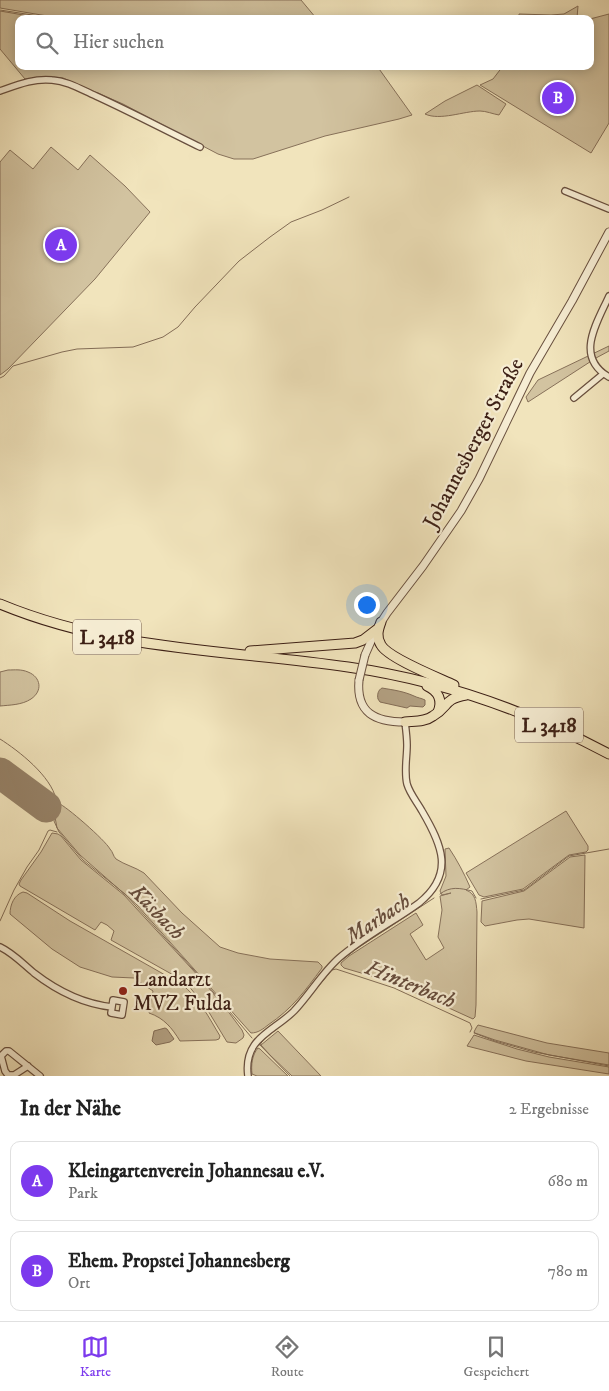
<!DOCTYPE html>
<html lang="de">
<meta charset="utf-8">
<style>
:root{--surface:#fff;--page:#f6f6f6;--text:#222;--muted:#767676;--line:#e0e0e0;--accent:#7c3aed}
body{margin:0;font-family:"IM FELL DW Pica",serif;background:var(--page);color:var(--text)}
.you{position:absolute;left:366px;top:604px;width:18px;height:18px;margin:-12px;border:4px solid #fff;border-radius:50%;background:#1a73e8;box-shadow:0 0 0 8px #1a73e833}
.badge{display:grid;place-items:center;width:32px;height:32px;border-radius:50%;background:var(--accent);color:#fff;font-size:16px;font-weight:700}
.pin{position:absolute;translate:-50% -50%;border:2px solid #fff;box-shadow:0 1px 5px #0006}
.list{margin:0;padding:0;list-style:none}
h2{display:flex;justify-content:space-between;align-items:center;height:65px;margin:0;padding:0 20px;font-size:21px}
h2 small{font-size:16px;font-weight:400;color:var(--muted)}
.list li{display:grid;grid-template-columns:32px 1fr auto;gap:15px;align-items:center;box-sizing:border-box;height:80px;margin:0 10px 10px;padding:0 10px;border:1px solid var(--line);border-radius:10px}
.list b{display:block;font-size:19px;white-space:nowrap}
.list p{margin:0;font-size:16px;white-space:nowrap;color:var(--muted)}
.list em{font-size:16px;font-style:normal;color:var(--muted)}
.icon{flex:none;width:28px;height:28px;fill:none;stroke:currentColor;stroke-width:2;stroke-linecap:round;stroke-linejoin:round}
.map{position:relative;flex:none;width:609px;height:1076px;overflow:hidden}
.search{position:absolute;background:var(--surface);box-shadow:0 2px 12px #0003;left:15px;right:15px;top:15px;height:55px;display:flex;align-items:center;gap:12px;box-sizing:border-box;padding:0 18px;border-radius:10px;color:var(--muted);font-size:19px}
.sheet{height:245px;background:var(--surface)}
nav{display:flex;justify-content:space-around;align-items:center;box-sizing:border-box;height:70px;border-top:1px solid var(--line);background:var(--surface);font-size:14px;color:var(--muted)}
nav a{display:grid;justify-items:center;gap:2px}
nav .on{color:var(--accent)}
.map>svg:first-child{display:block}
.green{fill:#d2c3a0;stroke:#87715a}
.water{fill:#b3a183;stroke:#836d57}
.lines{fill:none;stroke-linecap:round;stroke-linejoin:round}
.stream{stroke:#836d57;stroke-width:1}
.runway{stroke:#968268;stroke-width:31}
.minor-casing{stroke:#69503f;stroke-width:8}
.tertiary-casing{stroke:#69503f;stroke-width:9}
.primary-casing{stroke:#3c1f15;stroke-width:11}
.minor{stroke:#f6edd3;stroke-width:5.5}
.tertiary{stroke:#f6edd3;stroke-width:7}
.primary{stroke:#f1e4bc;stroke-width:9}
.tertiary-bridge-casing{stroke:#69503f;stroke-width:9;stroke-linecap:butt}
.tertiary-bridge{stroke:#f6edd3;stroke-width:7}
.poi-dot{fill:#8f2418;stroke:#f6edd3;stroke-width:2}
.labels{text-anchor:middle;stroke-width:4.5;stroke-linejoin:round;paint-order:stroke}
.shield{fill:#f6edd3;stroke:#745d4e;stroke-width:1}
.shield-label{font-size:20px;font-weight:bold;fill:#3c1f15}
.street-label{font-size:21px;fill:#3c1f15;stroke:#f6edd3}
.poi-label{font-size:21px;fill:#3c1f15;stroke:#f6edd3;text-anchor:start}
.water-label{font-size:22px;font-style:italic;fill:#664c3c;stroke:#f6edd3}
</style>
<div class="map">
<svg width="609" height="1076" viewBox="0 0 609 1076">
<rect width="100%" height="100%" fill="#f1e4bc"/>
<filter id="stains"><feTurbulence type="fractalNoise" baseFrequency=".004" numOctaves="4"/><feColorMatrix values="0 0 0 0 .2 0 0 0 0 .09 0 0 0 0 .02 0 0 0 .5 -.17"/></filter>
<radialGradient id="worn" r=".72"><stop offset=".6" stop-color="#630" stop-opacity="0"/><stop offset="1" stop-color="#630" stop-opacity=".3"/></radialGradient>
<!-- green -->
<g class="green">
<path d="M0 0H301L316 18 318 19H65L0 8Z"/>
<path d="M578 6 577 18 519 19V14L551 15 564 14Z"/>
<path d="M0 11 47 19H19V66H377L412 115 399 119 325 136 253 159H234L218 154 123 104 77 84 63 78 53 77 25 79 0 49Z"/>
<path d="M609 14V123L591 153 480 85 493 79 503 66H590V19Z"/>
<path d="M477 85 506 104 499 115C493 114 486 111 480 111 464 111 440 121 425 114L445 101Z"/>
<path d="M51 147 78 170 90 155 125 186 150 212 95 279 8 369 0 375V162L10 150 33 169Z"/>
<path d="M609 346V351L596 358 528 402 526 397 538 380Z"/>
<path d="M8 670C15 670 21 669 28 672 41 677 43 691 31 699 22 705 10 705 0 706V672Z"/>
<path d="M58 803C66 806 105 840 110 849 113 852 113 856 116 859 125 865 135 867 144 873L182 913 220 947 238 953 270 959 318 962 322 966V968C304 992 293 1008 268 1025 263 1029 258 1033 251 1033L137 905 80 855 57 828 55 817Z"/>
<path d="M566 811 588 846V850L586 852 569 855 523 889 484 897 479 895 466 873Z"/>
<path d="M52 833 58 834 61 836 81 860 124 895 135 907 202 980 227 1010 242 1030 244 1035 243 1038 236 1043 227 1042 207 1009 188 985 175 976 111 940 114 931 107 925 101 922 95 930 20 886 19 884 21 880 41 852Z"/>
<path d="M449 848C457 860 464 873 470 887L466 890C476 894 476 902 477 912L476 1005 475 1017 473 1019 392 982 344 968 341 965V963L349 956 416 913 423 925 410 934 426 960 444 948 438 937 442 910 440 896 451 893 442 895 440 891 446 876 445 849Z"/>
<path d="M585 855 584 928 529 919 517 920 485 926 481 922 482 901 524 891 566 860 570 857Z"/>
<path d="M23 892 27 893 70 921 181 984C199 997 209 1018 220 1036L219 1039 216 1040 180 1041C172 1028 164 1018 149 1013L153 991 134 978 112 977 80 967 52 949 10 914C10 905 14 895 23 892Z"/>
<path d="M478 1025 547 1043 609 1053V1065L549 1055 495 1040 475 1033 474 1032 476 1028Z"/>
<path d="M278 1031 321 1076H292L270 1055 261 1045Z"/>
<path d="M474 1035 517 1049 549 1057 609 1067V1074L526 1061 467 1046Z"/>
<path d="M258 1048 260 1049 288 1076H257L252 1074C251 1065 252 1055 258 1048Z"/>
</g>
<!-- water -->
<g class="water">
<path d="M382 688C393 690 403 691 414 696 418 698 421 698 425 700V705L423 707 410 706 407 708 380 702 378 699C377 695 378 690 382 688Z"/>
<path d="M165 1028 167 1029 174 1039 170 1042 156 1045 152 1041 154 1031Z"/>
</g>
<g class="lines">
<!-- stream -->
<g class="stream">
<path d="M0 10 58 19"/>
<path d="M512 19 516 17"/>
<path d="M0 378 4 376 13 366 62 352 77 349 133 347 163 337 178 327 195 307 239 261 270 237 291 222 322 210 349 197"/>
<path d="M0 739C19 751 51 776 56 799"/>
<path d="M56 803 54 821 59 832 83 860 125 894 136 906 202 979 252 1038"/>
<path d="M440 894C450 886 460 888 472 891L476 898"/>
<path d="M481 899 524 890 569 856 609 849"/>
<path d="M0 921 14 890 27 867 39 850 48 831 50 830 57 832"/>
<path d="M338 963 356 949 434 898"/>
<path d="M474 1033 495 1041 534 1052 609 1066"/>
<path d="M259 1044 290 1076"/>
<path d="M260 1045 263 1040 294 1015 332 970 336 969 394 988 470 1023 472 1028 470 1032"/>
</g>
<!-- runway -->
<path class="runway" d="M0 773 46 807"/>
<defs>
<g id="minor">
<path d="M0 91C17 85 34 78 52 80 68 81 82 90 96 96 131 112 165 130 200 147"/>
<path d="M565 191 609 209"/>
<path d="M609 296C597 323 574 357 609 377"/>
<path d="M574 398 603 374"/>
<path d="M0 947C13 953 23 964 34 973 56 990 84 1004 112 1007L111 1013 122 1015 124 1002 113 1000 112 1007"/>
<path d="M28 1066 14 1075H8L5 1071 1 1056 6 1051H9L40 1076"/>
<path d="M248 1076C243 1038 273 1032 294 1011 310 994 322 973 339 958 363 937 393 922 419 903 455 874 442 845 422 811 417 802 410 794 407 784 404 771 407 758 407 745 407 738 406 730 405 722"/>
</g>
<g id="tertiary">
<path d="M365 655 376 630 387 613 423 566 461 511 479 479 530 373 572 301 609 232"/>
<path d="M359 680C356 713 375 722 405 722"/>
</g>
<g id="primary">
<path d="M0 604C113 651 230 650 348 667 440 680 528 711 609 754"/>
<path d="M381 622C378 630 376 637 381 645 388 658 439 678 454 685"/>
<path d="M250 651 355 643 363 640 376 630"/>
<path d="M427 686C438 691 443 700 438 712"/>
<path d="M405 722C415 721 425 722 433 716 449 707 443 699 466 695"/>
</g>
</defs>
<!-- minor casing -->
<use href="#minor" class="minor-casing"/>
<!-- tertiary casing -->
<use href="#tertiary" class="tertiary-casing"/>
<!-- primary casing -->
<use href="#primary" class="primary-casing"/>
<!-- minor -->
<use href="#minor" class="minor"/>
<!-- tertiary -->
<use href="#tertiary" class="tertiary"/>
<!-- primary -->
<use href="#primary" class="primary"/>
<defs>
<path id="tertiary-bridge" d="M359 680 365 655"/>
</defs>
<!-- tertiary-bridge casing -->
<use href="#tertiary-bridge" class="tertiary-bridge-casing"/>
<!-- tertiary-bridge -->
<use href="#tertiary-bridge" class="tertiary-bridge"/>
</g>
<!-- markers -->
<circle class="poi-dot" cx="123" cy="991" r="5"/>
<g class="labels">
<!-- shield labels -->
<g class="shield">
<rect x="73" y="619.5" width="68" height="35" rx="4"/>
<rect x="515" y="707.5" width="68" height="35" rx="4"/>
</g>
<g class="shield-label">
<text x="107" y="644">L 3418</text>
<text x="549" y="732">L 3418</text>
</g>
<!-- street labels -->
<g class="street-label">
<text transform="translate(473 443) rotate(-62)" y="7">Johannesberger Straße</text>
</g>
<!-- poi labels -->
<g class="poi-label">
<text x="133" y="986">Landarzt<tspan x="133" dy="24">MVZ Fulda</tspan></text>
</g>
<!-- water labels -->
<g class="water-label">
<text transform="translate(158 911) rotate(46)" y="8">Käsbach</text>
<text transform="translate(377 918) rotate(-34)" y="8">Marbach</text>
<text transform="translate(411 983) rotate(22)" y="8">Hinterbach</text>
</g>
</g>
<rect width="100%" height="100%" filter="url(#stains)"/>
<rect width="100%" height="100%" fill="url(#worn)"/>
</svg>
<div class="you"></div>
<div class="pin badge" style="left:61px;top:245px">A</div>
<div class="pin badge" style="left:558px;top:98px">B</div>
<div class="search"><svg class="icon" aria-label="search" viewBox="0 0 24 24"><circle cx="10" cy="10" r="6"/><path d="M15 15l6 6"/></svg>Hier suchen</div>
</div>
<section class="sheet">
<h2>In der Nähe<small>2 Ergebnisse</small></h2>
<ul class="list">
<li><span class="badge">A</span><div><b>Kleingartenverein Johannesau e.V.</b><p>Park</p></div><em>680 m</em></li>
<li><span class="badge">B</span><div><b>Ehem. Propstei Johannesberg</b><p>Ort</p></div><em>780 m</em></li>
</ul>
</section>
<nav>
<a class="on"><svg class="icon" aria-label="map" viewBox="0 0 24 24"><path d="M3 6l6-2 6 2 6-2v14l-6 2-6-2-6 2zM9 4v14M15 6v14"/></svg>Karte</a>
<a><svg class="icon" aria-label="directions" viewBox="0 0 24 24"><path d="M12 3l9 9-9 9-9-9zM9 14v-3h6M13 9l2 2-2 2"/></svg>Route</a>
<a><svg class="icon" aria-label="saved" viewBox="0 0 24 24"><path d="M7 4h10v16l-5-4-5 4z"/></svg>Gespeichert</a>
</nav>
